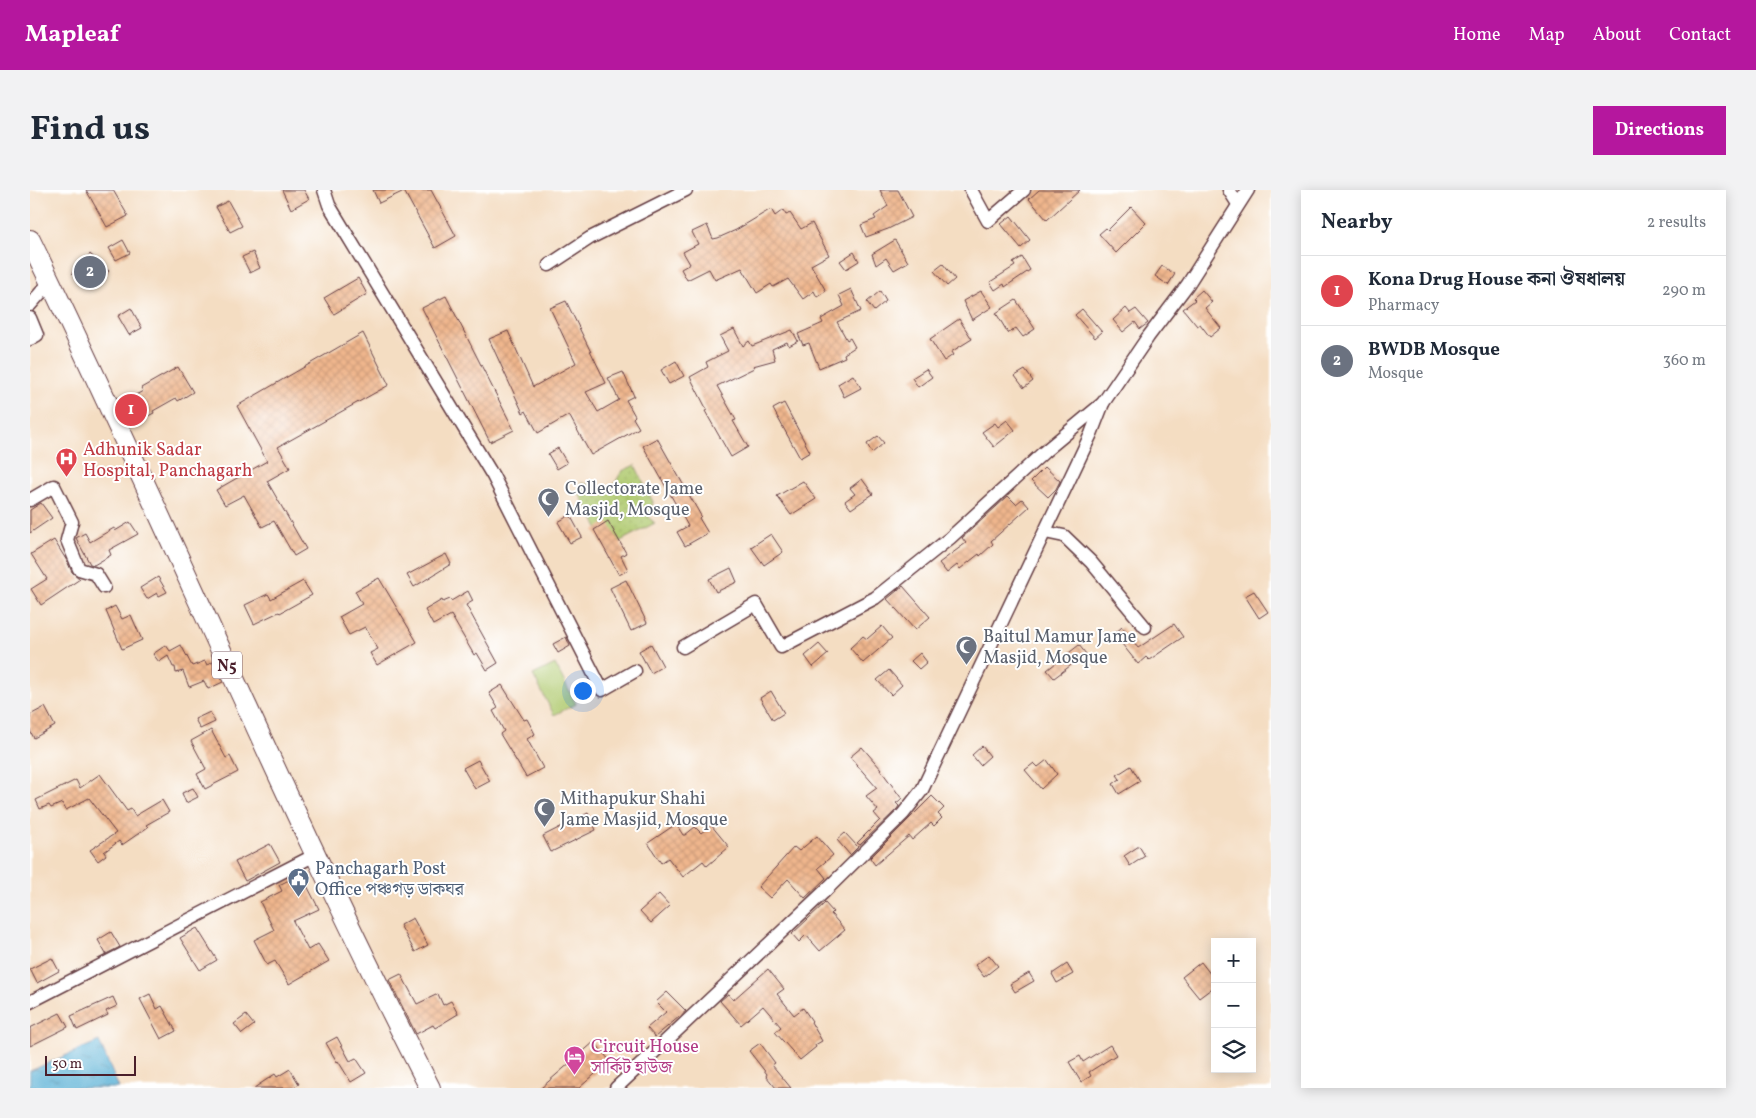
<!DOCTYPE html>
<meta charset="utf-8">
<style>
:root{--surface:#fff;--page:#f2f2f3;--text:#1f2937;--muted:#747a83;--line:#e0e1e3;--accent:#b5179e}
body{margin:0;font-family:Vollkorn,"Noto Serif Bengali",serif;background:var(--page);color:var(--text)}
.controls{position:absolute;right:15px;bottom:15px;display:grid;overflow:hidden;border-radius:0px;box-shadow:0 2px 12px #0003}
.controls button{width:45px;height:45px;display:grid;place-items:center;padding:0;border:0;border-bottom:1px solid var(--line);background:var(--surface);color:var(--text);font:25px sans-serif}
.scale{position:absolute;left:15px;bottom:12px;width:91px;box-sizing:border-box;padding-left:5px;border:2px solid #4a1f2b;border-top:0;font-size:14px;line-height:18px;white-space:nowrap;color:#4a1f2b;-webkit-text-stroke:4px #fff;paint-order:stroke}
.you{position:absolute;left:552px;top:500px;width:18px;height:18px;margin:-12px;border:4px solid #fff;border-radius:50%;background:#1a73e8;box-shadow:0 0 0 8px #1a73e833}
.badge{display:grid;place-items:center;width:32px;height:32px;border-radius:50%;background:var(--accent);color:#fff;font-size:16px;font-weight:700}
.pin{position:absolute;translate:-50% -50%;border:2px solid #fff;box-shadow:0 1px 5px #0006}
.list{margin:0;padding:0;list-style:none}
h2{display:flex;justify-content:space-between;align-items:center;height:65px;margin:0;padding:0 20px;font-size:21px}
h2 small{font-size:16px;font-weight:400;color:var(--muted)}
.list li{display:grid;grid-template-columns:32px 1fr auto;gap:15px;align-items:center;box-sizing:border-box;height:70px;padding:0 20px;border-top:1px solid var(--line)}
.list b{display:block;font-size:19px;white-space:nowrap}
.list p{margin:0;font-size:16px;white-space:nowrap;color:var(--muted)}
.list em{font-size:16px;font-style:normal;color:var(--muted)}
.icon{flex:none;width:28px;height:28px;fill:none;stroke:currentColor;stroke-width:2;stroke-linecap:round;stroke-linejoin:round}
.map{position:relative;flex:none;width:1241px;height:898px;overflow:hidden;border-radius:0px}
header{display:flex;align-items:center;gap:30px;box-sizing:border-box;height:70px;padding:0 25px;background:var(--accent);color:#fff}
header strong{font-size:24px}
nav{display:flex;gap:28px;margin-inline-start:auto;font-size:18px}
.intro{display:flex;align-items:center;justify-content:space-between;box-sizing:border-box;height:120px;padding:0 30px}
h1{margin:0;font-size:35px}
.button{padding:12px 22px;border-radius:0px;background:var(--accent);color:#fff;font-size:18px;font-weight:700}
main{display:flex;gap:30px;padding:0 30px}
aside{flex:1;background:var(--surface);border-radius:0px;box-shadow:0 2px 12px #0003}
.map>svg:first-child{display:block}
.green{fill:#b0ca6f;stroke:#7d744d}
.park{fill:url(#park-dots);stroke:#7d744d}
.water{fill:url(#water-ripples);stroke:#516880}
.building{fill:url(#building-cross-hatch)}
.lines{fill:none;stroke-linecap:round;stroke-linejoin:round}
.minor-casing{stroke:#643c42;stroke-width:15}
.trunk-casing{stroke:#643c42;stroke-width:22}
.minor{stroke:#fff;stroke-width:12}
.trunk{stroke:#fff;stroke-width:20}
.labels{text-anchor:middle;stroke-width:4;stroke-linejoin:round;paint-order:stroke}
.shield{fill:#fff;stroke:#80626b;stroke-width:1}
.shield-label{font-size:16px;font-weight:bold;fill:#4a1f2b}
.health-label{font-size:18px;fill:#be3a42;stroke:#fff;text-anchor:start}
.worship-label{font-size:18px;fill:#5b616d;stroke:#fff;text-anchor:start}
.service-label{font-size:18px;fill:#4e5e75;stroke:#fff;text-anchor:start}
.hotel-label{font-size:18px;fill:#b23c85;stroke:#fff;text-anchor:start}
</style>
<header>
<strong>Mapleaf</strong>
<nav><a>Home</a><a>Map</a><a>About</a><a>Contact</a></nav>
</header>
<div class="intro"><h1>Find us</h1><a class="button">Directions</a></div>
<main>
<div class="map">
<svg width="1241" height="898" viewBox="0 0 1241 898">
<defs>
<pattern id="park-dots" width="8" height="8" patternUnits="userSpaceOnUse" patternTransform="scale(1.25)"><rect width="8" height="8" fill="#b0ca6f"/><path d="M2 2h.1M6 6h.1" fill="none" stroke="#99ad60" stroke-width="1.8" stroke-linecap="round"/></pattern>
<pattern id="water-ripples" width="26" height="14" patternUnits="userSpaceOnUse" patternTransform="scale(1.25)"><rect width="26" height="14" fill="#58b0d5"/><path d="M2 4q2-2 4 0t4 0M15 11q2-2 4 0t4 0" fill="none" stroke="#4b8fad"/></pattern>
<pattern id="building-cross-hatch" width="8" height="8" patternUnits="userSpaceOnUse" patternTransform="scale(1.25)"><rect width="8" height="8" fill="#efb68d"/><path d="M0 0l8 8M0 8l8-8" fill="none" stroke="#ce9c7a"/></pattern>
</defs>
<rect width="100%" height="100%" fill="#fff"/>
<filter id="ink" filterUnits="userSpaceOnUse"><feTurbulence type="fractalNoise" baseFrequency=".02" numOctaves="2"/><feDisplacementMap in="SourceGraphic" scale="10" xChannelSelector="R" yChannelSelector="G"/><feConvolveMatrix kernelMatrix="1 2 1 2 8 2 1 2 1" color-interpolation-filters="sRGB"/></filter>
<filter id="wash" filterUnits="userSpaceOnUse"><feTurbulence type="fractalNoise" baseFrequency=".0096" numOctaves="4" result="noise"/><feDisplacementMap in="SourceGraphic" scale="20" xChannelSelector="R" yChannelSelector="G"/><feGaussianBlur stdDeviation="1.12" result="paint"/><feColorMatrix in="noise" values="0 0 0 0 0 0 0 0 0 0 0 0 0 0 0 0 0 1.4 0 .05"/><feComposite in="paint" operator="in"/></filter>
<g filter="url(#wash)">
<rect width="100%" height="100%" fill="#f4ddc2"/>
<!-- green -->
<path class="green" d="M525 474 546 514 524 525 503 485Z"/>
<!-- park -->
<path class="park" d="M605 275 623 312 619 328 625 333 579 357 549 303 551 293 582 298 592 281Z"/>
<!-- water -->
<path class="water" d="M69 851 89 898H0V881Z"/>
<g id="blocks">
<!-- building -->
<g class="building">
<path d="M56 0H83L98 26 77 37Z"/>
<path d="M252 0H274L279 9 261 19Z"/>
<path d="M343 0H401L426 46 405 58 374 1 349 13Z"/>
<path d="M850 0H868L882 27 858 39 836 47 831 35 846 29 844 26 858 16Z"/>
<path d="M1009 0H1050L1017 30 999 9Z"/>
<path d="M198 11 212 36 200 42 186 17Z"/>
<path d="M1101 17 1116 33 1086 63 1069 44 1076 38 1078 40Z"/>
<path d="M741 19 745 26 753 20 756 25 760 23 771 39 782 33 799 65 781 75 796 101 787 107 784 101 773 109 758 89 743 97 741 94 727 103 712 78 685 90 679 79 657 90 651 79 660 74 653 62 668 54 662 42 677 35 683 49 688 48 706 40Z"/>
<path d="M981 26 1000 50 991 58 971 34Z"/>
<path d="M93 50 100 63 86 70 79 58Z"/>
<path d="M865 50 878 72 864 80 856 68 846 75 842 64Z"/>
<path d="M223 62 230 78 220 83 212 67Z"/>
<path d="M824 62 829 71 816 79 810 71Z"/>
<path d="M60 64 79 81 61 100 42 83Z"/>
<path d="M992 67 1000 80 975 97 974 94 965 100 960 92 985 76 983 73Z"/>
<path d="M913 74 925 89 917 96 904 81Z"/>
<path d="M1132 76 1145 84 1138 95 1125 86Z"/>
<path d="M328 88 337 104 304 124 294 108Z"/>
<path d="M821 99 831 121 807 132 817 150 820 148 825 157 814 164 815 167 789 178 779 153 773 155 768 144 793 133 791 129 814 116 809 105Z"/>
<path d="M1172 100 1182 112 1175 118 1191 138 1180 147 1170 134 1167 136 1153 119 1165 110 1163 108Z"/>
<path d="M850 101 856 111 844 121 837 112Z"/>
<path d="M951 101 962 117 942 130 933 111Z"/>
<path d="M416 106 484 240 460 252 392 118Z"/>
<path d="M986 110 1005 139 993 147 986 138 978 143 966 123Z"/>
<path d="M536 111 576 193 556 202 568 222 589 210 578 188 593 182 604 206 596 210 605 226 603 228 609 238 561 265 539 225 508 243 496 221 493 223 459 149 478 141 503 197 546 173 520 118Z"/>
<path d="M101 118 112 138 99 145 88 126Z"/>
<path d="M1096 118 1100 123 1106 119 1118 133 1110 139 1105 132 1093 142 1083 130Z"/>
<path d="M1052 119 1072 142 1065 148 1045 125Z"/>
<path d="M929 129 942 149 921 162 923 165 914 171 900 149Z"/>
<path d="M704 139 713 156 719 151 722 156 762 140 768 151 759 156 757 152 742 159 745 170 723 176 724 178 687 196 706 230 703 231 718 257 701 267 675 221 677 220 660 187 678 177 676 172 698 161 690 146Z"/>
<path d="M333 143 359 195 248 257 260 278 237 291 276 359 264 366 244 331 232 337 214 305 195 315 186 300 237 271 207 216Z"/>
<path d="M646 171 654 186 639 194 631 180Z"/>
<path d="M148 177 163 202 148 211 146 208 123 221 124 223 116 227 104 206 113 201 111 198Z"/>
<path d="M896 179 902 187 888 197 882 188Z"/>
<path d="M995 180 1003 191 994 198 985 186Z"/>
<path d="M823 185 831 198 814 207 808 194Z"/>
<path d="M754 213 780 262 770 268 743 219Z"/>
<path d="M977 230 985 240 964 257 952 242 965 233 968 237Z"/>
<path d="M848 246 854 253 842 263 837 254Z"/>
<path d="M627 248 671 326 669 328 678 343 655 356 647 342 658 336 613 256Z"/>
<path d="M528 258 537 273 527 279 518 264Z"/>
<path d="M1015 277 1030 291 1026 299 1018 307 1001 291Z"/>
<path d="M832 289 843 304 821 319 815 311 825 304 820 298Z"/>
<path d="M773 291 786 309 761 325 747 306Z"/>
<path d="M978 306 986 314 992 309 999 317 961 351 963 354 950 366 949 364 930 379 927 375 917 383 909 373 936 353 932 348Z"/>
<path d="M11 313 22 328 0 343V320Z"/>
<path d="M540 325 552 347 540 353 528 332Z"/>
<path d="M578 331 596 363 591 366 598 380 589 385 564 340Z"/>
<path d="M100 332 108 344 79 360 81 365 64 375 60 374 46 348 55 343 60 352 84 338 85 341Z"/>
<path d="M741 344 753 362 734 375 721 357Z"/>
<path d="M24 350 37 371 42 382 50 389 11 415 1 399 17 389 1 364Z"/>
<path d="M416 364 421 374 384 397 377 385Z"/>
<path d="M701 378 707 392 686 402 679 389Z"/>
<path d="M128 387 137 402 129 406 127 403 117 409 110 398Z"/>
<path d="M349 388 387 452 347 475 340 463 348 459 335 437 319 445 309 427 332 414 325 401Z"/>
<path d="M596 390 617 433 601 441 580 398Z"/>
<path d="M273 391 282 405 250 423 249 422 224 434 215 415 238 404 241 409Z"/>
<path d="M873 396 900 427 885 440 857 409Z"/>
<path d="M438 401 443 411 436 415 468 473 457 480 447 463 444 465 421 425 403 435 395 420 412 410 413 412 420 409 421 411Z"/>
<path d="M1224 401 1238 422 1229 428 1215 406Z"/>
<path d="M85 416 92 429 101 425 112 450 92 459 76 421Z"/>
<path d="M1144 434 1153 447 1119 470 1116 467 1108 474 1084 444 1092 437 1108 458Z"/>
<path d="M852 436 862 448 833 473 820 458 833 446 837 449Z"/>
<path d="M536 447 540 456 528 463 523 454Z"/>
<path d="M621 454 633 476 621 483 609 461Z"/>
<path d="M789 454 798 464 783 477 775 466Z"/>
<path d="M136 455 140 461 151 455 162 476 175 471 177 475 183 472 193 492 178 499 174 491 159 497 153 481 146 483 145 477H143L138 466 129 472 123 464Z"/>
<path d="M1049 455 1056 464 1024 488 1017 480Z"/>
<path d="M890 463 897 472 889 479 881 471Z"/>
<path d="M859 480 872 495 861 505 847 490Z"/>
<path d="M472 495 494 530 497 529 505 544 497 549 513 578 496 587 470 544 474 541 463 521 468 518 459 503Z"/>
<path d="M741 501 754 523 743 530 730 508Z"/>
<path d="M15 517 25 536 4 548 0 541V525Z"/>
<path d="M180 522 185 532 170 539 165 529Z"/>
<path d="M181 540 196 568 200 566 208 582 175 599 167 584 176 579 161 551Z"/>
<path d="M952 556 960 566 950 575 942 565Z"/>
<path d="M832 557 851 579H850L872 609 866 613 869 616 867 619 830 655 827 653 850 630 844 623 848 620 836 606 847 598 820 567Z"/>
<path d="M448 570 460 591 445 599 433 578Z"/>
<path d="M1017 570 1027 584 1011 599 995 580 1004 573 1008 577Z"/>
<path d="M1101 576 1110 591 1089 604 1083 594 1090 589 1087 585Z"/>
<path d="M70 584 97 621 101 619 105 626 132 610 139 622 116 635 118 637 92 655 89 651 74 662 76 665 68 671 60 660 86 643 59 608 36 620 32 613 21 618 19 615 10 619 6 610 46 590 50 598Z"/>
<path d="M163 598 168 607 156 613 152 603Z"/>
<path d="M902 606 914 618 908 624 912 628 904 636 901 633 882 650 879 646 845 675 840 668Z"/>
<path d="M558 623 566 640 521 662 513 646Z"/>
<path d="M646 634 653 645H655L665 637 671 643 681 635 699 657 677 676 673 671 653 687 638 668 631 673 618 653Z"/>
<path d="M815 643 828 657 820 665 807 650Z"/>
<path d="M787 646 803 665 788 678 796 688 775 708 758 689 740 708 728 697 764 657 769 661Z"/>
<path d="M240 654 250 672 215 691 205 672Z"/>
<path d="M1109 656 1115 666 1100 676 1094 666Z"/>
<path d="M271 684 289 719 263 731 278 760 288 754 299 771 259 794 245 771 237 775 224 750 244 740 230 712 252 701 249 695Z"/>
<path d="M629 704 640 716 621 733 610 721Z"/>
<path d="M795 713 803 722 801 724 815 740 790 761 776 745 769 752 762 744Z"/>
<path d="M383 728 398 755 385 762 370 735Z"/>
<path d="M167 738 187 770 170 780 150 748Z"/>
<path d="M81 742 90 757 76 764 68 750Z"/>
<path d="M959 765 968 776 954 787 945 775Z"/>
<path d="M22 768 29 781 7 793 0 779Z"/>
<path d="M1171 772 1185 790V796L1169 808 1152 787Z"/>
<path d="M1037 774 1043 784 1027 793 1022 784Z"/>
<path d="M738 779 754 799 747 804 764 825 773 818 782 831 781 832 792 851 785 855 786 857 770 870 745 842 751 837 733 816 711 835 690 811 698 804 703 810Z"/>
<path d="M999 783 1004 791 985 802 980 794Z"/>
<path d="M371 784 387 814 408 804 413 815 421 811 428 824 405 838 403 835 386 844 359 790Z"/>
<path d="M637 802 656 821 625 847 617 838 636 822 626 812Z"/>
<path d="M120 804 127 819 132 816 146 841 131 849 110 809Z"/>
<path d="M83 807 87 816 76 821 78 825 47 840 41 826Z"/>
<path d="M30 823 38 837 0 856V838Z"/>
<path d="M216 825 224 835 212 844 204 834Z"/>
<path d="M307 847 320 871 326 868 336 883 321 892 308 871 307 872 296 853Z"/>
<path d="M564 852 580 871 549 898H511Z"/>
<path d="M730 853 745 873 742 875 761 898H746L736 886 737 884 719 861Z"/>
<path d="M1080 855 1086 865 1059 882 1061 886 1051 892 1039 872 1050 866 1053 872Z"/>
<path d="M260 879 269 894 262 898H224L245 884 247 887Z"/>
</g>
</g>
</g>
<g filter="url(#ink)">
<use href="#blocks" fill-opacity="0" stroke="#643c42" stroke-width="1"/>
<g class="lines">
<defs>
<g id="minor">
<path d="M294 0 299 15 463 286 572 500 605 481"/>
<path d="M941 0 958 31 994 0"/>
<path d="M1199 0 1208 14"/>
<path d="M519 75 560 48 656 0"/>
<path d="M0 115 20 92"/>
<path d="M0 128 7 145 0 149"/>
<path d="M0 310 24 296 42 332 37 350 49 379 66 384 74 397"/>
<path d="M1015 342 1034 346 1061 372 1115 437"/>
<path d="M653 457 726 414 751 457 845 408 920 348 1014 262 1073 213"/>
<path d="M0 812 285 665"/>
<path d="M586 898 795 701 873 624 892 600 1061 244 1073 213 1118 147 1158 94 1218 0"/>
</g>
<path id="trunk" d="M0 50C137 331 257 620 400 898"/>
</defs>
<!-- minor casing -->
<use href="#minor" class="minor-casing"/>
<!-- trunk casing -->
<use href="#trunk" class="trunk-casing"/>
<!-- minor -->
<use href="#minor" class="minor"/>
<!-- trunk -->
<use href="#trunk" class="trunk"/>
</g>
</g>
<!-- icons -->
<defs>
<symbol id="hospital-pin" viewBox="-11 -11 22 30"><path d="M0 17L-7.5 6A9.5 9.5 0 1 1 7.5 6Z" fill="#e0444e" stroke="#fff"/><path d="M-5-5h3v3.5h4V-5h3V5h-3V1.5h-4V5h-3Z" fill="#fff"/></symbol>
<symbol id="mosque-pin" viewBox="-11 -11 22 30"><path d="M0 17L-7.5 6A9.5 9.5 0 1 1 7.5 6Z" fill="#6b7280" stroke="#fff"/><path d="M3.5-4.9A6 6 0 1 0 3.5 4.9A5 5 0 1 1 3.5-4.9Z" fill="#fff"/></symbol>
<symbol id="civic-pin" viewBox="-11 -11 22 30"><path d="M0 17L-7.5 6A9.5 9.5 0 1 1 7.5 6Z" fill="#5c6f8a" stroke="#fff"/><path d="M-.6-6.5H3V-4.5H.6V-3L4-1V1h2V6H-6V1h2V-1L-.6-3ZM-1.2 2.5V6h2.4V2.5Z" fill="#fff"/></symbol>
<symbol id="hotel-pin" viewBox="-11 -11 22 30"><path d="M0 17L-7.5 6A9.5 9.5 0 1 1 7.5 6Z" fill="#d1479c" stroke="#fff"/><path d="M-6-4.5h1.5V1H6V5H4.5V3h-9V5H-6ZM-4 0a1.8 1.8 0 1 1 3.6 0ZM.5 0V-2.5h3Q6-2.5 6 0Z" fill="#fff"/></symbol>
</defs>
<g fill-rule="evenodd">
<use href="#hospital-pin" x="24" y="256" width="25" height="34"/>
<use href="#mosque-pin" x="506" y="296" width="25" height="34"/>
<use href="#mosque-pin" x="924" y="444" width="25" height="34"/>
<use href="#mosque-pin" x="502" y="606" width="25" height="34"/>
<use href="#civic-pin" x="256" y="676" width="25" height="34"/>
<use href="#hotel-pin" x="532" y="854" width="25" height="34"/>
</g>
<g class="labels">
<!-- shield labels -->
<rect class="shield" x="182" y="461.5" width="30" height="27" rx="4"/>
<g class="shield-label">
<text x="197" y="481">N5</text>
</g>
<!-- health labels -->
<g class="health-label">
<text x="53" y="265">Adhunik Sadar<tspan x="53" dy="21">Hospital, Panchagarh</tspan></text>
</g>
<!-- worship labels -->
<g class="worship-label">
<text x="535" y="304">Collectorate Jame<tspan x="535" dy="21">Masjid, Mosque</tspan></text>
<text x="953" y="452">Baitul Mamur Jame<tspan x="953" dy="21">Masjid, Mosque</tspan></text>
<text x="530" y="614">Mithapukur Shahi<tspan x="530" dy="21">Jame Masjid, Mosque</tspan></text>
</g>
<!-- service labels -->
<g class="service-label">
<text x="285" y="684">Panchagarh Post<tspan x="285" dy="21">Office পঞ্চগড় ডাকঘর</tspan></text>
</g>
<!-- hotel labels -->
<g class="hotel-label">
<text x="561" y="862">Circuit House<tspan x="561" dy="21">সার্কিট হাউজ</tspan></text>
</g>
</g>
</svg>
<div class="controls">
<button>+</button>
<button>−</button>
<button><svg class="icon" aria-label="layers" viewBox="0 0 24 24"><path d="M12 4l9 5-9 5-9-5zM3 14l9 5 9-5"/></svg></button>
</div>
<div class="scale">50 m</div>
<div class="you"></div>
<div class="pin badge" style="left:101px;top:220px;background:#e0444e">1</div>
<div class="pin badge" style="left:60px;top:82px;background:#6b7280">2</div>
</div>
<aside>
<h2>Nearby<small>2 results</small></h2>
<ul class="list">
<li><span class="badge" style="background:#e0444e">1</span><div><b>Kona Drug House কনা ঔষধালয়</b><p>Pharmacy</p></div><em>290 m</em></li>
<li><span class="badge" style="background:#6b7280">2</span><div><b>BWDB Mosque</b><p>Mosque</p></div><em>360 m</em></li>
</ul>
</aside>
</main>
